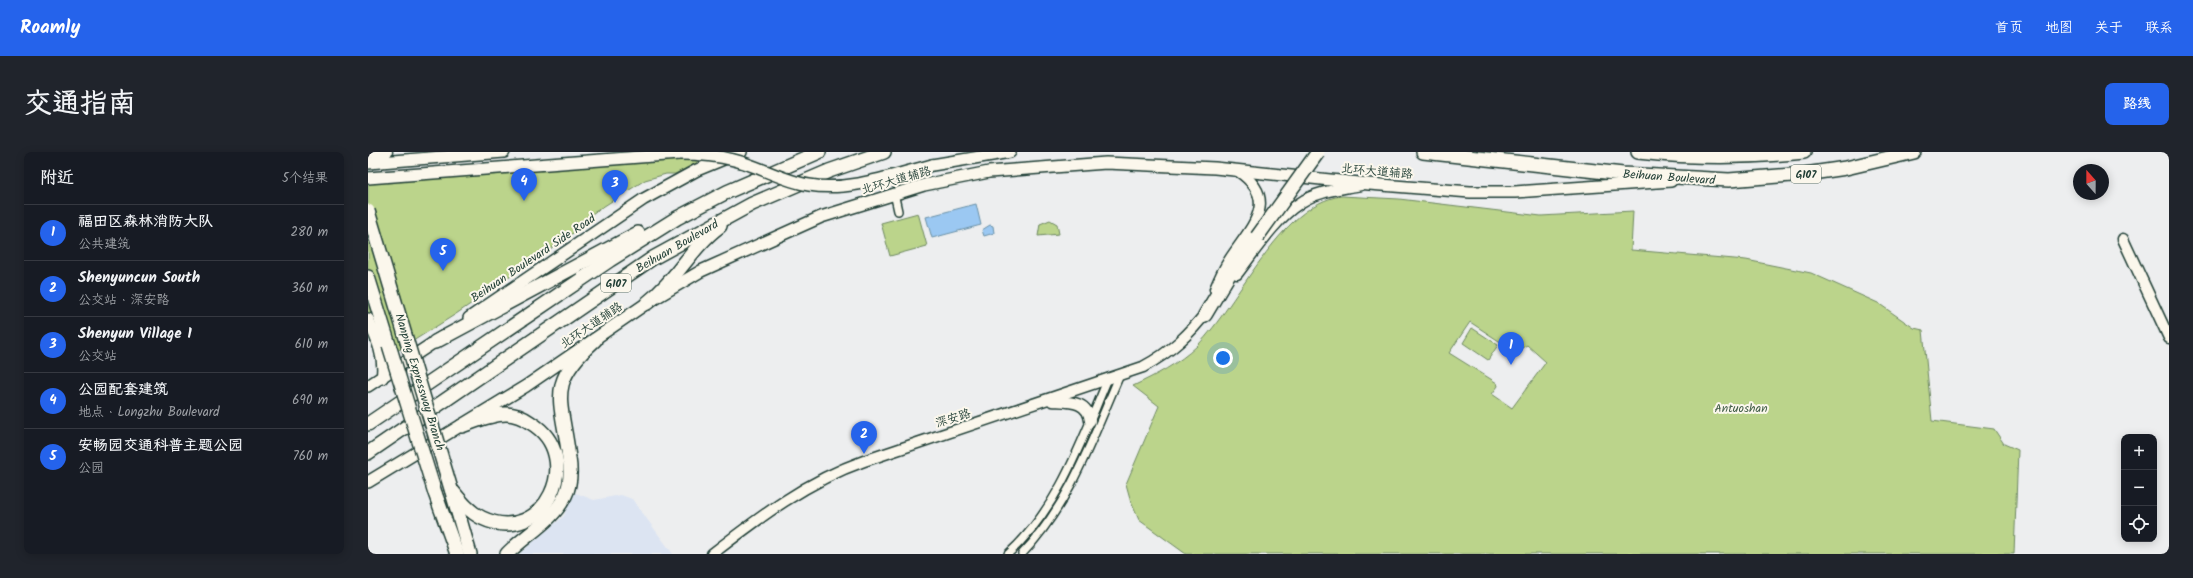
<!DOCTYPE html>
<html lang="zh">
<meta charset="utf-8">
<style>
:root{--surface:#171b24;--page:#20242c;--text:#f1f3f6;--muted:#9ea1a6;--line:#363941;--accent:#2563eb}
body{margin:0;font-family:Kalam,"LXGW WenKai TC",sans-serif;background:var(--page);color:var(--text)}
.controls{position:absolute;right:12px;bottom:12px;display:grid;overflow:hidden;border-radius:8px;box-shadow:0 2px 10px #0003}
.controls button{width:36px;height:36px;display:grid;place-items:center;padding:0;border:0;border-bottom:1px solid var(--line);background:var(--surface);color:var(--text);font:20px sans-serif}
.compass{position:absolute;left:1705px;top:12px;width:36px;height:36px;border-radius:50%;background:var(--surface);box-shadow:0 2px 10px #0003;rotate:339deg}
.you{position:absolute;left:855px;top:206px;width:14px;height:14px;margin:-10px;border:3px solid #fff;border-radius:50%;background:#1a73e8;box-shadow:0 0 0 6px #1a73e833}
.badge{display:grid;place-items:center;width:26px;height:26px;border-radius:50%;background:var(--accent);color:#fff;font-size:13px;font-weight:700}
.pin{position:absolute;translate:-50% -33px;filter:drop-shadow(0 1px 2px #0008)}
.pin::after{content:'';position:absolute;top:21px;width:14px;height:12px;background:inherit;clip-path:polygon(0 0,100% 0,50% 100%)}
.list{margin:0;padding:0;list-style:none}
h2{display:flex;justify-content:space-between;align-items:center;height:52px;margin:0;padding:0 16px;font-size:17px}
h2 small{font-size:13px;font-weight:400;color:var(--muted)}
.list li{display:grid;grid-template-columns:26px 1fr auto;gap:12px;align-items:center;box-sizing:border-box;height:56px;padding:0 16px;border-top:1px solid var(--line)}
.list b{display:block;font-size:15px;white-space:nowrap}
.list p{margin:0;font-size:13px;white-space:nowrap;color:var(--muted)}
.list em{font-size:13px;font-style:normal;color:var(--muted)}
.icon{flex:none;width:22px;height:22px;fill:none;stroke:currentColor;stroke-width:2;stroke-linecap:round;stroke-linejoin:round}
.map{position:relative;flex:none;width:1801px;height:402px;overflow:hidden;border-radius:8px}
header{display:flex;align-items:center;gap:24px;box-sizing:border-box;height:56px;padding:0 20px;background:var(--accent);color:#fff}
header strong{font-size:19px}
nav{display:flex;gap:22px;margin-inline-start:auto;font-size:14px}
.intro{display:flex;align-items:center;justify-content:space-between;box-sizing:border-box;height:96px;padding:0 24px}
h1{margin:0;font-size:28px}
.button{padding:10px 18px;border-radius:8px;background:var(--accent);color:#fff;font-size:14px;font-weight:700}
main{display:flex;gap:24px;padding:0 24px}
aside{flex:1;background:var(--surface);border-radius:8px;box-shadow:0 2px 10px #0003}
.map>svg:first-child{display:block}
.built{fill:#dce4f2}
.green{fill:#bbd48b;stroke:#6d8860;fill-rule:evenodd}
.water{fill:#9bc8f2;stroke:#6990a6}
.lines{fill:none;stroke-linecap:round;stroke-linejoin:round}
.street-casing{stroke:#1f3d34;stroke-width:10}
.secondary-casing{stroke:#1f3d34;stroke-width:13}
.primary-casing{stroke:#1f3d34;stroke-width:14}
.highway-casing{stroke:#1f3d34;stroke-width:16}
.street{stroke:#fbf7ec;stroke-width:7}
.secondary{stroke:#fbf7ec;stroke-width:10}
.primary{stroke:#fbf7ec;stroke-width:11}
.highway{stroke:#fbf7ec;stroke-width:13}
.primary-bridge-casing{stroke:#1f3d34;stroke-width:14;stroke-linecap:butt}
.highway-bridge-casing{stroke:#1f3d34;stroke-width:16;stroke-linecap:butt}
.primary-bridge{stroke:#fbf7ec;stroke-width:11}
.highway-bridge{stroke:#fbf7ec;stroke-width:13}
.labels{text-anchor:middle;stroke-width:4;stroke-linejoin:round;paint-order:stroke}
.shield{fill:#fbf7ec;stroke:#61756b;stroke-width:1}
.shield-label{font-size:11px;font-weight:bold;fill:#1f3d34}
.street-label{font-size:12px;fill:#1f3d34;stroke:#fbf7ec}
.park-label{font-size:12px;fill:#3e5b45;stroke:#fbf7ec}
</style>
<header>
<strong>Roamly</strong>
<nav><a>首页</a><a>地图</a><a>关于</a><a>联系</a></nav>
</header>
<div class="intro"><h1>交通指南</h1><a class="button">路线</a></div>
<main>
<aside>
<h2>附近<small>5个结果</small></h2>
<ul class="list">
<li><span class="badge">1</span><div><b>福田区森林消防大队</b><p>公共建筑</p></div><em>280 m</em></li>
<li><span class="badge">2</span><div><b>Shenyuncun South</b><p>公交站 · 深安路</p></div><em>360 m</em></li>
<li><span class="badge">3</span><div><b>Shenyun Village 1</b><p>公交站</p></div><em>610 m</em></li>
<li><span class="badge">4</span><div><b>公园配套建筑</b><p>地点 · Longzhu Boulevard</p></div><em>690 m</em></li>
<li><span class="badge">5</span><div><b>安畅园交通科普主题公园</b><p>公园</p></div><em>760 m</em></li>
</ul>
</aside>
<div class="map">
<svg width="1801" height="402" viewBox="0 0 1801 402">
<rect width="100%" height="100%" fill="#edeeef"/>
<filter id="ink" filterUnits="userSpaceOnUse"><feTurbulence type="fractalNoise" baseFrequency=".025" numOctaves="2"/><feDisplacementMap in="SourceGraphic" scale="8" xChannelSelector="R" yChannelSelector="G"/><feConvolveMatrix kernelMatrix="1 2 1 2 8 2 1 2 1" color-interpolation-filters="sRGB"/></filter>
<g filter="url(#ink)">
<!-- built -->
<path class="built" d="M205 340 226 348 253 343 264 347 305 402H151L196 364Z"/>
<!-- green -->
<g class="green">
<path d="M310 8 333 9 307 22H298L277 28 219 65 211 77 88 162 18 206 0 161V29L264 9Z"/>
<path d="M973 44 1031 47 1173 64 1265 59 1263 98 1378 108 1443 121 1510 151 1546 176 1555 178 1564 269 1626 277 1636 292 1650 298 1646 402H818L771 368 763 350 758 332 791 254 765 234C788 223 810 212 829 194 872 151 911 53 973 44ZM1102 170 1134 191 1137 197 1147 200 1159 193 1178 210 1144 256 1124 242 1130 234 1129 231 1081 201Z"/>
<path d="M550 61 559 94 522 104 513 71Z"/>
<path d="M682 68 689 72 691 82 670 84 672 72Z"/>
<path d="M1104 176 1130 193 1120 208 1095 191Z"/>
</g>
<!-- water -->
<g class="water">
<path d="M608 52 613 73 564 86 558 65Z"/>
<path d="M622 73 625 74 626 81 616 84 614 78Z"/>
</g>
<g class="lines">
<defs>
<g id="street">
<path d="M526 41 530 59"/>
<path d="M640 402C691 356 713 290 739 229"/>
<path d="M654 402C702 352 724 287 751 225"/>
</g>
<g id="secondary">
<path d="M0 1 19 0"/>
<path d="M1755 87 1801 186"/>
<path d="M869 122C886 100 908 66 932 51 949 39 973 37 993 33"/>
<path d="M847 137C851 127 856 116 862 107 883 75 913 48 870 19"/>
<path d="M684 249C700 250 720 248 722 269"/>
<path d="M344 402C392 365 439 329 496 309L775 215C804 199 821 183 841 157"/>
</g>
<g id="primary">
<path d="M0 11 136 0"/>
<path d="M564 13 642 0"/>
<path d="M0 26 311 2"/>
<path d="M101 166 276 47 329 18 373 0"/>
<path d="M0 167C8 185 18 206 14 226"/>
<path d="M0 234 74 185"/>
<path d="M0 330 158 234 279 151 333 119 453 65 556 33 621 20 738 11 847 16 1001 32 1102 40H1147L1303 29"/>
</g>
<g id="highway">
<path d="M1055 0 1255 22 1361 28 1437 22 1478 16 1546 0"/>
<path d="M1270 0C1325 6 1381 6 1436 0"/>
<path d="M0 125 21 193"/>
<path d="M279 151C308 129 323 95 352 74"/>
<path d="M837 163 862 121 889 85"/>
<path d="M67 190 270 81"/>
<path d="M0 272 242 108 309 66 359 40 451 0"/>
<path d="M0 301 285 106 384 52 461 19 516 0"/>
<path d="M83 337C92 348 101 360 114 366 177 396 218 304 163 271 156 266 147 262 138 262 123 262 108 269 94 274"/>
<path d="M84 340 102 402"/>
<path d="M67 341 89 402"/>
<path d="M139 402C157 383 185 369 197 344 203 332 203 319 201 306 194 247 177 233 227 188"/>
</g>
</defs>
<!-- street casing -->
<use href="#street" class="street-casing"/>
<!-- secondary casing -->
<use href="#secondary" class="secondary-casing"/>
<!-- primary casing -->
<use href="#primary" class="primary-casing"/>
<!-- highway casing -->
<use href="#highway" class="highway-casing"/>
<!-- street -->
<use href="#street" class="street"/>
<!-- secondary -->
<use href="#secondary" class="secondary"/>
<!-- primary -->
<use href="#primary" class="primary"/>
<!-- highway -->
<use href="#highway" class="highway"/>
<defs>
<path id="primary-bridge" d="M311 2C330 2 348 3 366 8 391 14 415 29 441 33 482 40 525 23 564 13"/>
<g id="highway-bridge">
<path d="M0 59 83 337"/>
<path d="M889 85 950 0"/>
<path d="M21 193 67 341"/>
</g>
</defs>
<!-- primary-bridge casing -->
<use href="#primary-bridge" class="primary-bridge-casing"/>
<!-- highway-bridge casing -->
<use href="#highway-bridge" class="highway-bridge-casing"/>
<!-- primary-bridge -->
<use href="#primary-bridge" class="primary-bridge"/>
<!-- highway-bridge -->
<use href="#highway-bridge" class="highway-bridge"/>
</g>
</g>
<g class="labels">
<!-- shield labels -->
<g class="shield">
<rect x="1423" y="13" width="30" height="18" rx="3"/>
<rect x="233" y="122" width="30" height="18" rx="3"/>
</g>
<g class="shield-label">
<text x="1438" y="26">G107</text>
<text x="248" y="135">G107</text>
</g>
<!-- street labels -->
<g class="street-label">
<text transform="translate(1009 19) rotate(5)" y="4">北环大道辅路</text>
<text transform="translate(1301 25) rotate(4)" y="4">Beihuan Boulevard</text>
<text transform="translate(528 28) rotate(-16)" y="4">北环大道辅路</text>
<text transform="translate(309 94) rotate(-30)" y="4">Beihuan Boulevard</text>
<text transform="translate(165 106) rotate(-34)" y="4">Beihuan Boulevard Side Road</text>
<text transform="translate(223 173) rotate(-34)" y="4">北环大道辅路</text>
<text transform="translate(52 230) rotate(73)" y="4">Nanping Expressway Branch</text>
<text transform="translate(585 266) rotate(-18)" y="4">深安路</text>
</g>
<!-- park labels -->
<g class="park-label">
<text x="1373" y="260">Antuoshan</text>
</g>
</g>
</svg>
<div class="controls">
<button>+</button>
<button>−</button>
<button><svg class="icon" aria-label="locate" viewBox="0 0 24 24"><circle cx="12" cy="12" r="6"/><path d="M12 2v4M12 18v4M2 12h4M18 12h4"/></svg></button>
</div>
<svg class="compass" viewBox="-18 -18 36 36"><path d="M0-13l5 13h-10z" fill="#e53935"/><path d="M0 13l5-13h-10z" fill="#9ea1a6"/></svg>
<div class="you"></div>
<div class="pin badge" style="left:1143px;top:213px">1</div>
<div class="pin badge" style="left:496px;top:302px">2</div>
<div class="pin badge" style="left:247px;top:51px">3</div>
<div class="pin badge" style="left:156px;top:49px">4</div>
<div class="pin badge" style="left:75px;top:119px">5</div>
</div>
</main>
